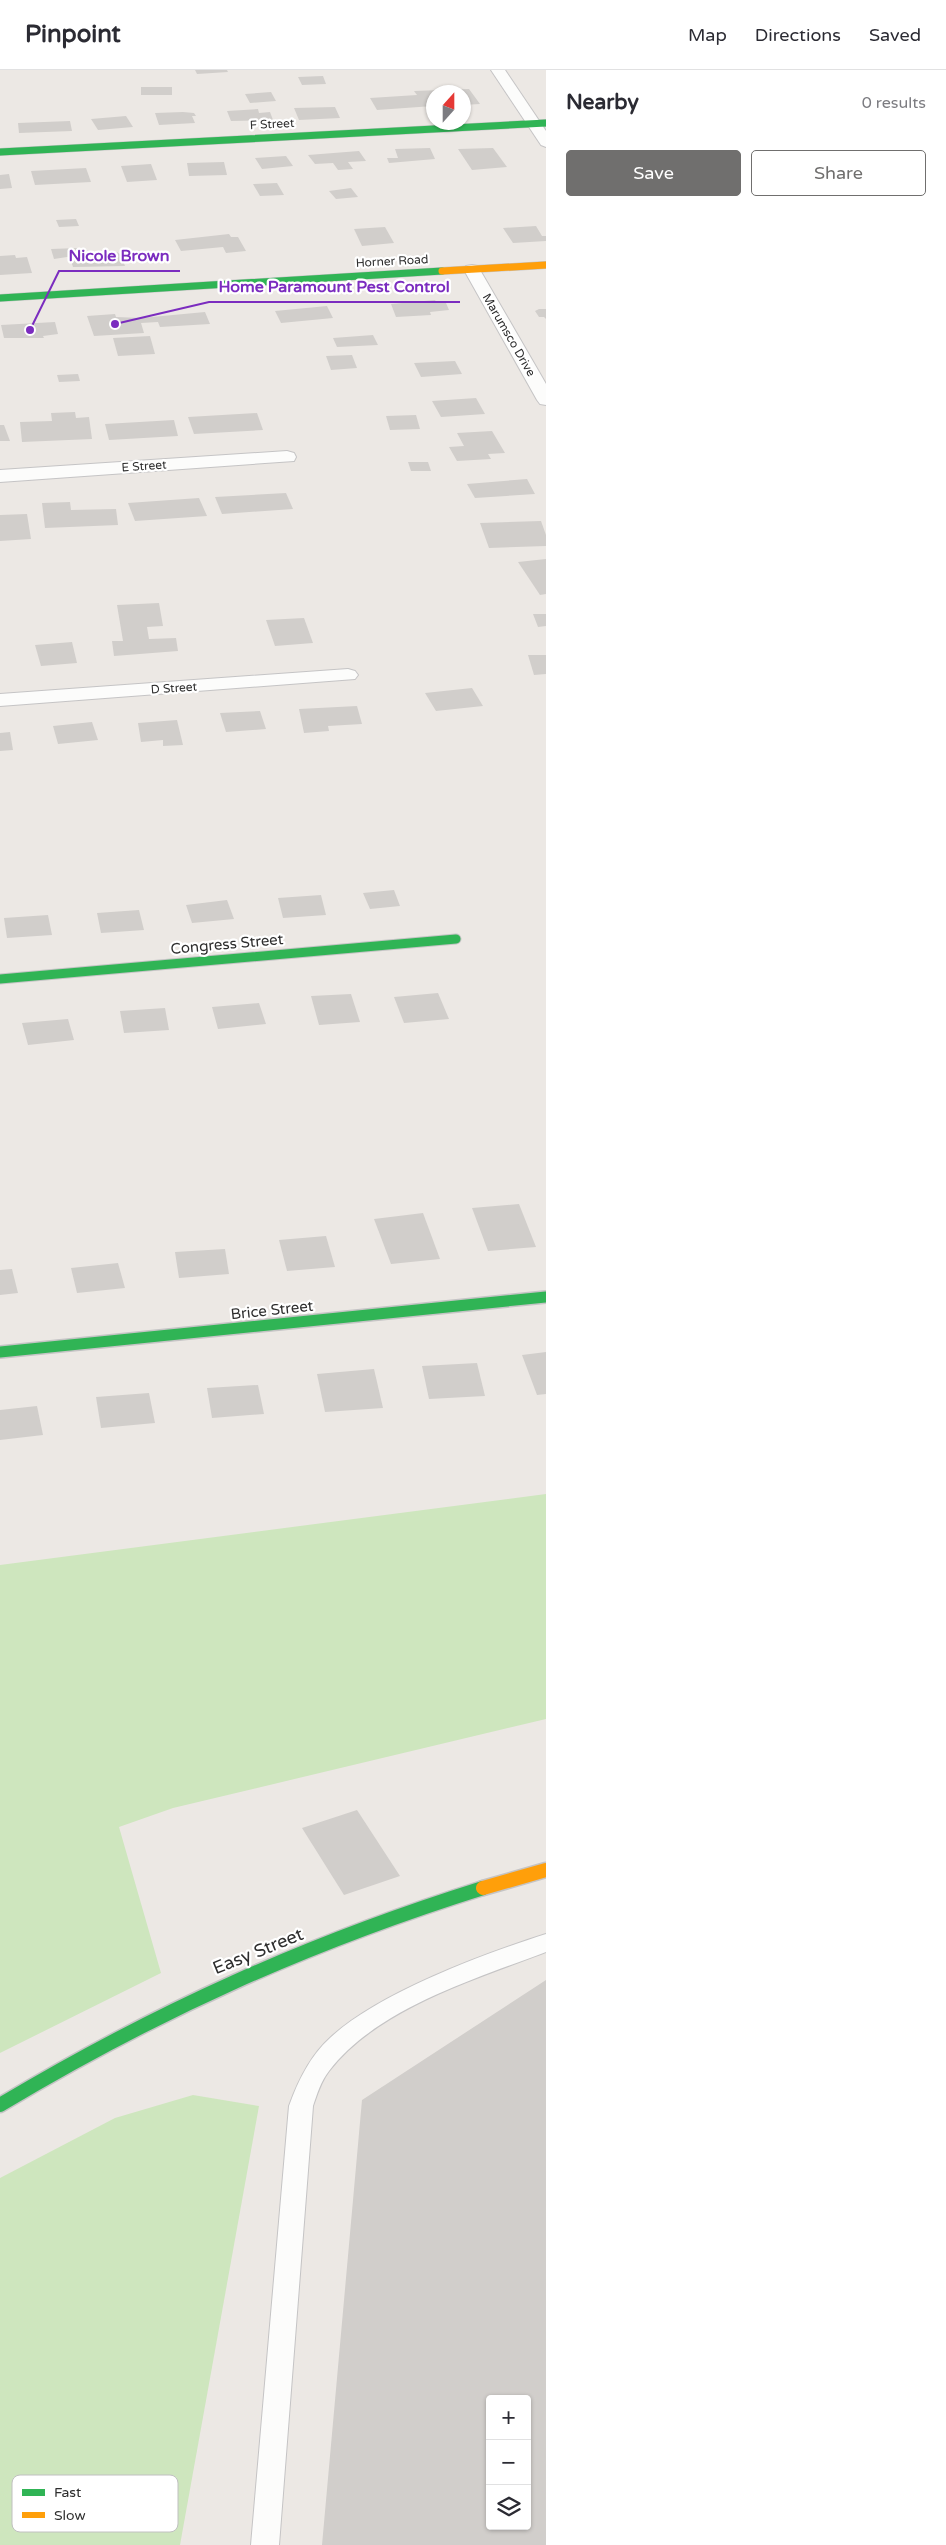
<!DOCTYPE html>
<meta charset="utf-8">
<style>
:root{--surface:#fff;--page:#f7f7f7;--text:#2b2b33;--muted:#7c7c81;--line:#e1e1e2;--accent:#706f6e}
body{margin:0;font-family:"Varela Round",sans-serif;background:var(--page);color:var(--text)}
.controls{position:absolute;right:15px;bottom:15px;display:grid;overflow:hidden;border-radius:5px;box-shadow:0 1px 4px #0004}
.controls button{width:45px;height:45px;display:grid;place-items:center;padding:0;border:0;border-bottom:1px solid var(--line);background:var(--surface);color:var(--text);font:25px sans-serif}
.compass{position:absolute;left:426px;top:15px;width:45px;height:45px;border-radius:50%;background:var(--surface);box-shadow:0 1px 4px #0004;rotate:21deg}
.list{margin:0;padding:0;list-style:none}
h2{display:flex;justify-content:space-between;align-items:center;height:65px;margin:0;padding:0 20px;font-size:21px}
h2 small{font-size:16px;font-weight:400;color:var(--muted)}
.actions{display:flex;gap:10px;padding:15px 20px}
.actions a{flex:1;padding:11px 0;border:1px solid var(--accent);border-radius:5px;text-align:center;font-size:18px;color:var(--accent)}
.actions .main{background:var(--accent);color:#fff}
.icon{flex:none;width:28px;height:28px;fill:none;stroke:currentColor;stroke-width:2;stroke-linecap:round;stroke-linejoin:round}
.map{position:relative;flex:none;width:546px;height:2475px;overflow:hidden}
header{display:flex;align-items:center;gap:30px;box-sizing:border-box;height:70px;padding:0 25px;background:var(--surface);border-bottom:1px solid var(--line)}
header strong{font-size:24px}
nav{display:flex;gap:28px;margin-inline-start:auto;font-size:18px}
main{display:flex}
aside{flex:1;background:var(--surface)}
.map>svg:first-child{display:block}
.green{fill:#cee6be}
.building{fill:#d1cecb;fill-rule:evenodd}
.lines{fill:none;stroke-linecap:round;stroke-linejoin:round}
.lane-casing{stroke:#c5c4c5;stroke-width:2}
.street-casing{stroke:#c5c4c5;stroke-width:2}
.fast-far3-casing{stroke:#c5c4c5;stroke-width:8}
.fast-far2-casing{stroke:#c5c4c5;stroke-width:11}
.fast-far1-casing{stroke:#c5c4c5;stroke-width:14}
.fast-casing{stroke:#c5c4c5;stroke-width:17}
.slow-far1-casing{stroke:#c5c4c5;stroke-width:8}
.slow-casing{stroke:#c5c4c5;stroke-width:17}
.lane{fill:#fcfcfb;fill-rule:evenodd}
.street{fill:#fcfcfb;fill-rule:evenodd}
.fast-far3{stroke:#30b455;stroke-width:7}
.fast-far2{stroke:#30b455;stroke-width:9}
.fast-far1{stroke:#30b455;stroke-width:11}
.fast{stroke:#30b455;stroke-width:14}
.slow-far1{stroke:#ff9f0a;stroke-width:7}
.slow{stroke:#ff9f0a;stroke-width:14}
.labels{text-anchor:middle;stroke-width:4.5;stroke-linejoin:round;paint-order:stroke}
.far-street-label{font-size:12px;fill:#2e2e2e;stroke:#fff}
.street-label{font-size:15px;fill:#2e2e2e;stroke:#fff}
.near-street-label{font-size:18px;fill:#2e2e2e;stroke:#fff}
.key{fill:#fff;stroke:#c0c0c0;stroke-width:1}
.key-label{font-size:14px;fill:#2e2e2e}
.leader{fill:none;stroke:#7b2cbf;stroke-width:2}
.callout-dot{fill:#7b2cbf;stroke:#fff;stroke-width:2}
.callout-label{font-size:16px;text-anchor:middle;font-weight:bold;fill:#7b2cbf;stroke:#fff;stroke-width:4.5;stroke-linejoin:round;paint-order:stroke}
</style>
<header>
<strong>Pinpoint</strong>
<nav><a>Map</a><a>Directions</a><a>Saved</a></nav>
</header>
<main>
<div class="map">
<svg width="546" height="2475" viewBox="0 0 546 2475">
<rect width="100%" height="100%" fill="#ece8e4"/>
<!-- green -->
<g class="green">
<path d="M546 1424V1649L173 1738 119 1757 161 1903 0 1983V1495Z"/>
<path d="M193 2025 259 2036 180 2475H0V2108L115 2048Z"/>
</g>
<!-- building -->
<g class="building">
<path d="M195 0H227L228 2 197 4Z"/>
<path d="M323 6 326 14 302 15 298 7Z"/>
<rect x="141" y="17" width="31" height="8"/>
<path d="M469 19 480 34 463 35V22H433V36L377 40 370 28 417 25 414 21Z"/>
<path d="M271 22 276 31 250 33 245 24Z"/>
<path d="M335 37 340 48 299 50 294 38Z"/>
<path d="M258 39 259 43 270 42 273 50 231 51 227 41Z"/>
<path d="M183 42 194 43 196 46H192L195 53 159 55 155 43Z"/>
<path d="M126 46 133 57 98 60 91 49Z"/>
<path d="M70 51 72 61 19 63 18 53Z"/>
<path d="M430 78 435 89 389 93 387 88H398L395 79Z"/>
<path d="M493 78 507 97 472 100 458 79Z"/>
<path d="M359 81 366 91 348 92 353 99 338 100 333 93 315 94 308 85Z"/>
<path d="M286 86 293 96 262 99 255 88Z"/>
<path d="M224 92 227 105 189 106 187 93Z"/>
<path d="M151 94 157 110 127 112 121 96Z"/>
<path d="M86 98 91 112 35 115 31 101Z"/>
<path d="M9 104 12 118 0 119V105Z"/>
<path d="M277 113 284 125 260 126 253 114Z"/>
<path d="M351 118 358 127 336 129 329 121Z"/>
<path d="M76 149 79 156 59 157 56 150Z"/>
<path d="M536 156 542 166H546V171L513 173 503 158Z"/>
<path d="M385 157 394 173 362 176 354 159Z"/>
<path d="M229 164 231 167H238L246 181 226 183 223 177 181 181 175 170Z"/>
<path d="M78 178 80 185 54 189 51 179Z"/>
<path d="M117 182 121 185 125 196 73 197 71 191 83 190 82 187 99 186 98 183Z"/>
<path d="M15 185 16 188 27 187 32 203 0 205V186Z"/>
<path d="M435 230 437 233H446L449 240 430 242 431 245 396 247 391 234Z"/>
<path d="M327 236 333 248 281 253 275 241Z"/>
<path d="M539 239H546V249L544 247H539L535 241Z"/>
<path d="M205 242 210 254 160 257 158 252 141 253 144 263 94 266 87 246 115 244 116 247 141 248Z"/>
<path d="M55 252 58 264 43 266 44 268H4L1 255Z"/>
<path d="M373 265 378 275 337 277 333 268Z"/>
<path d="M150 266 155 284 118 286 113 268Z"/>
<path d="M352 285 357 298 331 300 326 286Z"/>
<path d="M455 291 462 304 421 307 414 293Z"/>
<path d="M78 304 80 311 59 312 57 305Z"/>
<path d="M476 328 485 344 441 347 432 331Z"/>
<path d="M75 342 76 348 89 347 92 369 22 372 20 352 52 351 51 343Z"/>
<path d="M257 343 263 360 194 364 188 347Z"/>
<path d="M416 345 420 359 390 360 386 346Z"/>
<path d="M174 350 178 366 109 370 105 354Z"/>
<path d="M0 355H4L10 371H0Z"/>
<path d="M492 361 505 383 488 384 491 389 457 391 449 377 464 376 457 363Z"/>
<path d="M408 392H428L431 401H411Z"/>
<path d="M527 409 535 424 475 428 467 414Z"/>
<path d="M286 423 293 439 222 444 215 427Z"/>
<path d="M199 428 207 446 135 451 128 433Z"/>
<path d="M70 432 71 440 116 439 118 455 45 458 42 433Z"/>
<path d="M27 444 31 469 0 471V445Z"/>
<path d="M541 451 546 465V476L489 478 480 453Z"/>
<path d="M546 489V524L540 525 518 492Z"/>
<path d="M159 533 163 556 147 557 149 569 176 568 178 581 114 586 112 571H123L117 535Z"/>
<path d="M533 544H546V556L538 557Z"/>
<path d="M304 548 313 573 275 576 266 550Z"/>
<path d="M72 572 77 593 41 596 35 575Z"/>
<path d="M528 585H546V604L534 605Z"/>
<path d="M472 618 483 636 436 641 425 623Z"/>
<path d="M357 636 362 654 328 656 329 661 304 663 299 639Z"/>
<path d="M260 641 266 659 226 662 220 643Z"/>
<path d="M177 650 183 675 163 676V670L141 672 138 653Z"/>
<path d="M92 652 98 670 58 674 53 656Z"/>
<path d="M10 662 13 680 0 681V663Z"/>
<path d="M394 820 400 836 370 839 363 823Z"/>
<path d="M321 825 326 845 283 848 278 828Z"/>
<path d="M227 830 234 849 192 853 186 835Z"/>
<path d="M139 840 144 860 101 863 97 843Z"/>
<path d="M48 845 52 865 7 868 4 848Z"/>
<path d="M438 923 449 949 404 953 394 927Z"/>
<path d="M351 924 360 952 319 955 311 926Z"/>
<path d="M259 933 266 954 218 959 212 937Z"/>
<path d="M165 938 169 960 124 963 120 941Z"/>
<path d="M68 949 74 970 28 975 22 953Z"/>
<path d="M519 1134 536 1177 488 1181 472 1138Z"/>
<path d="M423 1143 440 1189 391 1194 374 1149Z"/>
<path d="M326 1166 335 1197 287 1201 279 1170Z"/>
<path d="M225 1179 229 1204 179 1208 175 1182Z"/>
<path d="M118 1193 125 1218 77 1223 71 1198Z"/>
<path d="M12 1199 18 1223 0 1225V1200Z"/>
<path d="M546 1282V1324L537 1325 522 1285Z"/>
<path d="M477 1293 485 1326 429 1329 422 1296Z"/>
<path d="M374 1299 383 1338 325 1342 317 1304Z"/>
<path d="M258 1315 264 1344 212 1348 207 1318Z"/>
<path d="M149 1323 155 1353 101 1358 96 1327Z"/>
<path d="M37 1336 43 1365 0 1370V1340Z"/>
<path d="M357 1740 400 1806 344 1825 302 1758Z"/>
<path d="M546 1910V2475H322L362 2030ZM490 2329H527V2456H490Z"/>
</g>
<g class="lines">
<defs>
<path id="lane" d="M546 1864V1882C475 1909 376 1939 329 2001 321 2011 317 2024 313 2036L279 2475H251L289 2036C298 2011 310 1986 330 1968 378 1923 483 1884 546 1864Z"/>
<g id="street">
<path d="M491 0H505L546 61V77L541 75Z"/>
<path d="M472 195 478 196 480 200 546 314V335L540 334 537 330 464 200 466 196Z"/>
<path d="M287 381 294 383 296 387 294 391 0 412V400Z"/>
<path d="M348 599 355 601 358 605 355 609 0 636V624Z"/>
</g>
<g id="fast-far3">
<path d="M0 82 546 53"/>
<path d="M0 228 442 201"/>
</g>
<path id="fast-far2" d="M0 909 456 869"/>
<path id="fast-far1" d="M0 1282 546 1227"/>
<path id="fast" d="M0 2035C157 1941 308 1873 483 1818"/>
<path id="slow-far1" d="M442 201 546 195"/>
<path id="slow" d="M483 1818 546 1800"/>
</defs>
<!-- lane casing -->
<use href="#lane" class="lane-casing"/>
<!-- street casing -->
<use href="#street" class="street-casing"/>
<!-- fast-far3 casing -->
<use href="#fast-far3" class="fast-far3-casing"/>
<!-- fast-far2 casing -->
<use href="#fast-far2" class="fast-far2-casing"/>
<!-- fast-far1 casing -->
<use href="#fast-far1" class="fast-far1-casing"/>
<!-- fast casing -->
<use href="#fast" class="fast-casing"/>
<!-- slow-far1 casing -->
<use href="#slow-far1" class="slow-far1-casing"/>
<!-- slow casing -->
<use href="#slow" class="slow-casing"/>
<!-- lane -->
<use href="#lane" class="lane"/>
<!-- street -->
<use href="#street" class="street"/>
<!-- fast-far3 -->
<use href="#fast-far3" class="fast-far3"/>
<!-- fast-far2 -->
<use href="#fast-far2" class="fast-far2"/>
<!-- fast-far1 -->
<use href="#fast-far1" class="fast-far1"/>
<!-- fast -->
<use href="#fast" class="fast"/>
<!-- slow-far1 -->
<use href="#slow-far1" class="slow-far1"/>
<!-- slow -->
<use href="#slow" class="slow"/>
</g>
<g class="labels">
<!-- far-street labels -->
<g class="far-street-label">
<text transform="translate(272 54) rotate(-3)" y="4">F Street</text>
<text transform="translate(392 191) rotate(-3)" y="4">Horner Road</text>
<text transform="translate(509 265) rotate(60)" y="4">Marumsco Drive</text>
<text transform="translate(144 396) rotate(-4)" y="4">E Street</text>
<text transform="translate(174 618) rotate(-4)" y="4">D Street</text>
</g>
<!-- street labels -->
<g class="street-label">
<text transform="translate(227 874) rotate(-5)" y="5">Congress Street</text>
<text transform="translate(272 1240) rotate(-6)" y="5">Brice Street</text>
</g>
<!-- near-street labels -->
<g class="near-street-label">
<text transform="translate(258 1881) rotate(-22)" y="6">Easy Street</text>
</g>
</g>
<!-- legend -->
<rect x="12" y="2405" width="166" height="57" rx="8" class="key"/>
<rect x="22" y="2419" width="23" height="7" fill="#30b455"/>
<rect x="22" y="2442" width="23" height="6" fill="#ff9f0a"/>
<g class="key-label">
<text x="54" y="2427">Fast</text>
<text x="54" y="2450">Slow</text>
</g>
<!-- callouts -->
<path class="leader" d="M30 260L59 201H180M115 254L209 232H460"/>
<g class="callout-dot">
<circle cx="30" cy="260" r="5"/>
<circle cx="115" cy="254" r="5"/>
</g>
<g class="callout-label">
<text x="119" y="191">Nicole Brown</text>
<text x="334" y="222">Home Paramount Pest Control</text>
</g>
</svg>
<div class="controls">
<button>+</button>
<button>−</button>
<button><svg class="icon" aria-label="layers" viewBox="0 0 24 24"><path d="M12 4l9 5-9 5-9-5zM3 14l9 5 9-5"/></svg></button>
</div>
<svg class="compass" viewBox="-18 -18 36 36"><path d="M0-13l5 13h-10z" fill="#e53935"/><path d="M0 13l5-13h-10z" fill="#7c7c81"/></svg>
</div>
<aside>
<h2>Nearby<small>0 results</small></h2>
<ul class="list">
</ul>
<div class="actions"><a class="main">Save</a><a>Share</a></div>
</aside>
</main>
